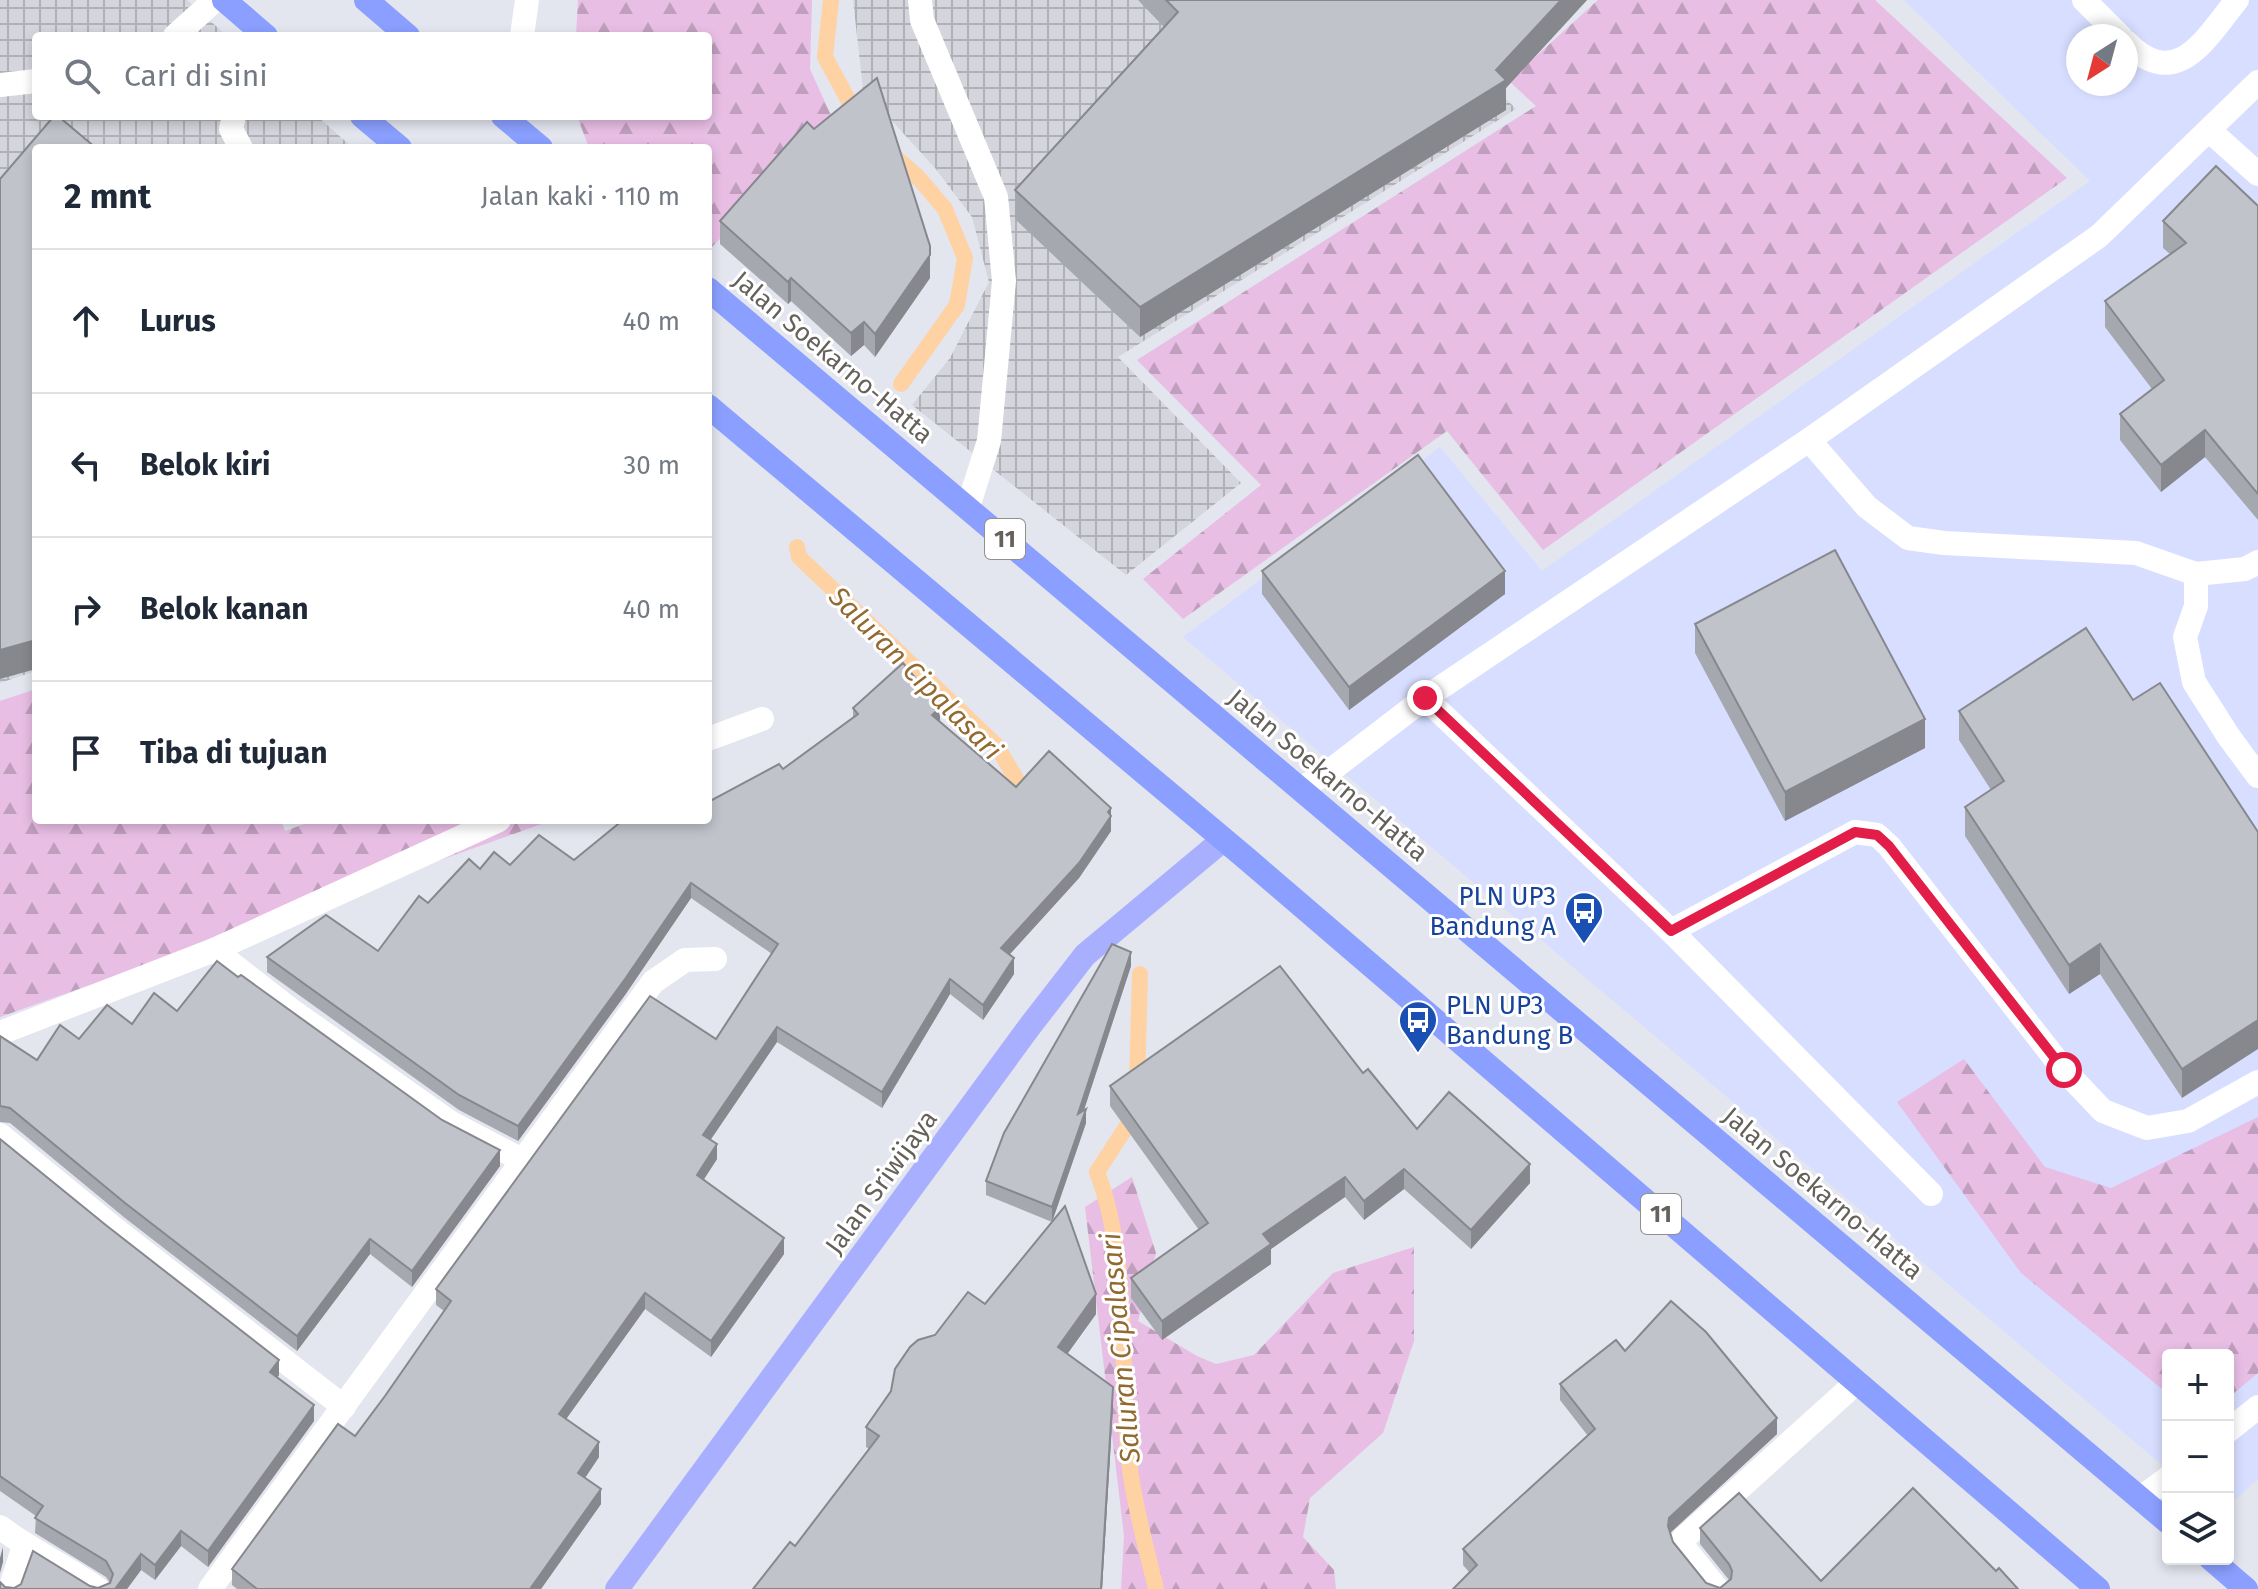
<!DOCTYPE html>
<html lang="id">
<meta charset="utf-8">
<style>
:root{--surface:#fff;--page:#f6f6f7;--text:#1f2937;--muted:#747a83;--line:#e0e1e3}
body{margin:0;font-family:"Fira Sans",sans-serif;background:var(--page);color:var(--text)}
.controls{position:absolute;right:24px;bottom:24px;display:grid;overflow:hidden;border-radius:8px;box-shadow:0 4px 12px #0003}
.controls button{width:72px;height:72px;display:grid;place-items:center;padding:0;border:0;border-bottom:2px solid var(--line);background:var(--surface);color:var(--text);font:40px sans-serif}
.compass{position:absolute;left:2066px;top:24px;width:72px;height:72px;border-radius:50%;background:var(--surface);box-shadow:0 4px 12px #0003;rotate:216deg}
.stop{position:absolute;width:24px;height:24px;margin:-18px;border:6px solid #e11d48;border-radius:50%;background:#fff}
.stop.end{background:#e11d48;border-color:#fff;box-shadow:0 2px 8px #0008}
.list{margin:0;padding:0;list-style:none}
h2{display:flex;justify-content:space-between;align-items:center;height:104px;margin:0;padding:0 32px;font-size:34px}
h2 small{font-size:26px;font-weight:400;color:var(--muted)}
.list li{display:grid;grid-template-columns:52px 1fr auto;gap:24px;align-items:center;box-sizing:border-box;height:144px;padding:0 32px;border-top:2px solid var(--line)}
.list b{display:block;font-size:30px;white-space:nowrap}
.list em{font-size:26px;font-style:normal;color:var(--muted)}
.icon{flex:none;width:44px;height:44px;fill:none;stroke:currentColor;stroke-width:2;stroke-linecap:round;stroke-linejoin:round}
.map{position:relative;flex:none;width:2258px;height:1589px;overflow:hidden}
.search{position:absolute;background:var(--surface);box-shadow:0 4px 12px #0003;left:32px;top:32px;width:680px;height:88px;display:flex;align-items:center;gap:20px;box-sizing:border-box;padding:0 28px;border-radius:8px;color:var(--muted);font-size:30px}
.panel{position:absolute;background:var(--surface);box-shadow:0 4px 12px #0003;left:32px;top:144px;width:680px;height:680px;border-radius:8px}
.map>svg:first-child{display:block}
.commercial{fill:#d8deff;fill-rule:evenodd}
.industrial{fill:url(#industrial-grid)}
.forest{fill:url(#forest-firs)}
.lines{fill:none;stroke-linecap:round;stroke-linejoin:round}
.stream{stroke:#ffd2a3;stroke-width:16}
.minor{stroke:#fff;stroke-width:24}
.major{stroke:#a8afff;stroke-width:24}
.highway{stroke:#8a9fff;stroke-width:24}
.wall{fill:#a5a8ae}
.shaded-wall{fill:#86888d}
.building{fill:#c0c3ca;stroke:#86888d;stroke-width:2}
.route{stroke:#e11d48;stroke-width:10}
.labels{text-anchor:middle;stroke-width:6;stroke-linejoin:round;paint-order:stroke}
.shield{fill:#fff;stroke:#93908c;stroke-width:2}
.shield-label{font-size:24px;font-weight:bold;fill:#65615b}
.street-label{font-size:26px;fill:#65615b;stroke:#fff}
.transit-label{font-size:26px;fill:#164399;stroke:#fff;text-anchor:end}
.water-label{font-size:28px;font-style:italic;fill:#926a30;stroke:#fff}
</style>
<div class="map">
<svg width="2258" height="1589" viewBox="0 0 2258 1589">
<defs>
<pattern id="industrial-grid" width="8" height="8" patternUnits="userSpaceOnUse" patternTransform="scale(2)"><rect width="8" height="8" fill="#d5d6dd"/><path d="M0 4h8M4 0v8" fill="none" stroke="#b0b1b6"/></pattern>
<pattern id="forest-firs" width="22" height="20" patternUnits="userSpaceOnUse" patternTransform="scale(2)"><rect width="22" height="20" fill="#e8bee5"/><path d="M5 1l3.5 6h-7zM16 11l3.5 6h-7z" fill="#c09ebd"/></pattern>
</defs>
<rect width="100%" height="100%" fill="#e3e5ef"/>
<!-- commercial -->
<path class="commercial" d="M1904 0H2258V1479L2228 1506V1355H2168V1470L1183 637 1440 447 1542 571 2090 181ZM2078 36H2126V84H2078Z"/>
<!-- industrial -->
<g class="industrial">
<path d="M0 0H187L227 36H36V116H317L353 148H36V671L0 683Z"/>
<path d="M853 0H1407L1516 109 1118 357 1241 483 1126 575 912 405 950 358 989 282 972 217 935 168 863 89Z"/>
</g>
<!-- forest -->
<g class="forest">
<path d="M578 0H812L810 69 834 122 708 251V148H591L588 145 577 116H708V36H576Z"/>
<path d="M1598 0H1875L2067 178 1543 550 1447 431 1183 619 1143 579 1261 485 1137 360 1536 106 1509 81Z"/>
<path d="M36 689V820H281L285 831 315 820H547V822L0 1017V701Z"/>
<path d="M1964 1059 2045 1167 2111 1188 2258 1117V1373L2228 1398V1355H2168V1394L2021 1273 1897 1102Z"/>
<path d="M1132 1177 1156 1253 1138 1321 1197 1356 1216 1364 1254 1355 1333 1273 1414 1247V1341L1383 1433 1310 1498 1303 1537 1334 1570 1336 1589H1121L1124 1536 1085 1207Z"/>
</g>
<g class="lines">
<!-- stream -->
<g class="stream">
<path d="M831 0 825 57 859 120"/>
<path d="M888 151 917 176 945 209 965 258 957 305 901 384"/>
<path d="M797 547 799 557 997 746 1030 803"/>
<path d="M1137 1085 1140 974"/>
<path d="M1136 1112 1097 1172C1131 1260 1119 1375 1130 1469 1135 1509 1147 1550 1156 1589"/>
</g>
<!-- minor -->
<g class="minor">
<path d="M920 0 922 20 996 197 1004 281 989 441 968 507"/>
<path d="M2084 0 2120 36"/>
<path d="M175 36 215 0"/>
<path d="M522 36 527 0"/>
<path d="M2126 42C2177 93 2205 39 2237 0"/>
<path d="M0 85 36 81"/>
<path d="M234 116 231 129 241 148"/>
<path d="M2210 131 2258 174"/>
<path d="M1809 440 1867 507 1908 538 1944 543 2136 553 2196 574 2245 569 2258 562"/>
<path d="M2196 574V606L2185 637 2194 682 2229 737 2258 776"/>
<path d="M1425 698 1671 931 1855 832 1877 835 1889 846 2064 1070 2103 1111 2147 1128 2188 1121 2258 1082"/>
<path d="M708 739 762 719"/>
<path d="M1301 789 1335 767 1425 698 1809 440 2099 236 2258 82"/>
<path d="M1671 931 1931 1194"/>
<path d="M214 950 291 1010 451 1123 522 1160"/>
<path d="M0 1033 214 950 499 820"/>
<path d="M0 1135 116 1230 344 1407"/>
<path d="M2228 1431 2258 1407"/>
<path d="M2141 1498 2168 1478"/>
<path d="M0 1527C31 1551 66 1566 98 1589"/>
<path d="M10 1589 24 1546"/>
<path d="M210 1589 653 982 685 960 715 959"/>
<path d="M1717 1589 1685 1549 1683 1539 1857 1382"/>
</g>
<!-- major -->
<path class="major" d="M617 1589 1030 1026 1085 955 1223 840"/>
<!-- highway -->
<g class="highway">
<path d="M224 0 266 36"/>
<path d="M366 0 408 36"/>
<path d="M362 116 400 148"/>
<path d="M503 116 541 148"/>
<path d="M708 289 2168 1522"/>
<path d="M708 406 1247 859 2098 1589"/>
<path d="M2211 1559 2246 1589"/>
</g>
</g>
<!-- wall -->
<g class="wall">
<path d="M1138 0H1587L1506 88V110L1140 337 1015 219V190L1164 27Z"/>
<path d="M2258 206V520L2205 457 2161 492 2120 440V414L2152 389 2105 327V301L2170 254 2163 248V221Z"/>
<path d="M720 221 930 278 875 357 864 345 851 356 791 301 788 304 720 244Z"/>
<path d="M1262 571 1505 594 1349 710 1262 594Z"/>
<path d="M1695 624 1925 748 1785 821 1695 653Z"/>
<path d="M2133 700 2258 832 2182 1098 2100 974 2069 994 1965 836V807L1991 790 1959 740V711Z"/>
<path d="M853 708 940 722 1016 787 1111 808V831L1079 878 1009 955 1014 974 983 1020 950 994 882 1108 777 1042 710 1140 717 1159 704 1179 784 1254 711 1357 645 1309 566 1419 599 1457 585 1478 601 1504 541 1589H237L232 1585V1569L355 1436 385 1396 444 1311 436 1305V1289L716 1039 772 954 691 898 625 995 518 1141 459 1110 267 972V957L378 951 428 903 480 869 574 860 674 821 783 769 853 718Z"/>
<path d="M1131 966 1084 1110 1086 1123 1052 1222 986 1195V1181Z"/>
<path d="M177 1011 500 1166 412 1287 370 1254 297 1351 125 1218 10 1123 0 1122V1036L37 1060 79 1039Z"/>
<path d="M1363 1073 1417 1129 1530 1183 1471 1249 1404 1189 1364 1220 1345 1197 1271 1249V1264L1162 1340 1131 1298V1278L1199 1230 1110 1106V1086Z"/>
<path d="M0 1139 107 1226 279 1360V1375L277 1378 314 1405V1421L208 1567 181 1546 155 1580 141 1570 127 1589H0V1582L5 1587 14 1588 21 1584 33 1551 90 1586 98 1588 110 1583 106 1577 35 1533 36 1516 0 1491Z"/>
<path d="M985 1304 1096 1314 1067 1354 1113 1407 1102 1589H753L795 1546 869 1449 866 1447V1427L935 1335Z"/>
<path d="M1625 1351 1777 1434 1670 1533 1673 1542 1706 1583 1720 1588 1729 1580 1700 1544V1528L1821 1581 1996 1571 2018 1589H1453L1469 1572 1463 1565V1549L1588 1436 1560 1400V1384Z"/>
</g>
<!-- shaded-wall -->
<g class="shaded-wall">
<path d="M1561 0H1587L1506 88V110L1140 337V307L1496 70Z"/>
<path d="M930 255V278L875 357V334Z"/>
<path d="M791 278V301L788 304V282Z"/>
<path d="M864 322V345L851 356V333Z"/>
<path d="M2205 430V457L2161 492V465Z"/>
<path d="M1505 571V594L1349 710V687Z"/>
<path d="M36 640V669L0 679V650Z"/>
<path d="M940 708V724L932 715Z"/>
<path d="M1925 719V748L1785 821V792Z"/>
<path d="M1111 808V831L1079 878 1001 964V948Z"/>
<path d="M691 883V898L625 995 518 1141V1126Z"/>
<path d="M2100 944V974L2069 994V965Z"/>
<path d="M1131 952V966L1078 1128V1114Z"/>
<path d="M1014 958V974L983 1020V1005Z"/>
<path d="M950 979V994L882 1108V1092Z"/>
<path d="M2258 1020V1049L2182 1098V1069Z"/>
<path d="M777 1027V1042L703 1151V1135Z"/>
<path d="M1086 1109V1123L1052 1222V1207Z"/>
<path d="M717 1144V1159L697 1190V1175Z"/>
<path d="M500 1150V1166L412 1287V1271Z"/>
<path d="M1530 1164V1183L1471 1249V1230Z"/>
<path d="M1404 1169V1189L1364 1220V1201Z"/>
<path d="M1345 1177V1197L1271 1249V1264L1162 1340V1321L1263 1234Z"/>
<path d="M784 1238V1254L711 1357V1341Z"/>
<path d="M370 1239V1254L297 1351V1336Z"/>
<path d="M645 1293V1309L559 1429V1414Z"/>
<path d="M1096 1294V1314L1058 1367V1347Z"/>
<path d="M279 1360V1375L270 1387V1372Z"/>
<path d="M1113 1387V1407L1102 1589H1101Z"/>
<path d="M314 1405V1421L208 1567V1551Z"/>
<path d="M1777 1418V1434L1669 1534 1668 1542 1669 1518Z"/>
<path d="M599 1442V1457L578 1488V1473Z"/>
<path d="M601 1489V1504L541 1589H530Z"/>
<path d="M181 1531V1546L155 1580V1565Z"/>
<path d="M3 1547V1562L0 1573V1558Z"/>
<path d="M141 1554V1570L127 1589H115Z"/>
</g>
<!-- building -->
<g class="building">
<path d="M1166 0H1561L1496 70 1506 80 1140 307 1015 190 1178 12Z"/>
<path d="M877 78 930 246V255L875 334 864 322 851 333 791 278 788 282 720 221 807 122 814 129Z"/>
<path d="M54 116H58L96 148H36V640L0 650V179Z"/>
<path d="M2216 166 2258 206V494L2205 430 2161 465 2120 414 2164 380 2105 301 2186 243 2163 221Z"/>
<path d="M1418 455 1505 571 1349 687 1262 571Z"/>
<path d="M1835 550 1925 719 1785 792 1695 624Z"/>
<path d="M2086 628 2133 700 2160 683 2258 832V1020L2182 1069 2100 944 2069 965 1965 807 2004 781 1959 711Z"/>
<path d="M903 663 940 708 932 715 1016 787 1049 751 1111 808 1108 812 1111 816 1079 863 1001 948 1014 958 983 1005 950 979 882 1092 777 1027 703 1135 717 1144 697 1175 784 1238 711 1341 645 1293 559 1414 599 1442 578 1473 601 1489 530 1589H257L232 1569 338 1424 355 1436 385 1396 451 1301 436 1289 650 996 716 1039 778 944 691 883 625 979 518 1126 459 1095 267 957 326 915 378 951 419 896 428 903 469 859 480 869 494 852 510 865 539 835 574 860 623 820H708V802L779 764 783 769 858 714 853 708Z"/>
<path d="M1112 944 1131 952 1078 1114 1086 1109 1052 1207 986 1181 1004 1133Z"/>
<path d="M217 961 238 977 241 975 442 1120 500 1150 412 1271 370 1239 297 1336 125 1203 10 1108 0 1106V1036L37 1060 60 1025 79 1039 107 1005 132 1024 154 993 177 1011Z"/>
<path d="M1280 966 1363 1073 1368 1069 1417 1129 1449 1092 1530 1164 1471 1230 1404 1169 1364 1201 1345 1177 1263 1234 1271 1244 1162 1321 1131 1278 1208 1223 1110 1086Z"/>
<path d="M0 1139 107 1226 279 1360 270 1372 314 1405 208 1551 181 1531 155 1565 141 1554 115 1589H0V1582L5 1587 14 1588 21 1584 33 1551 90 1586 98 1588 110 1583 113 1574 106 1561 35 1518 43 1506 0 1476Z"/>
<path d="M1065 1206 1096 1294 1058 1347 1113 1387 1101 1589H753L790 1542 795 1546 879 1436 866 1427 891 1391 895 1369 910 1347 918 1340 935 1335 968 1292 985 1304Z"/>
<path d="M1671 1301 1706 1332 1777 1418 1669 1518 1668 1526 1673 1542 1706 1583 1720 1588 1731 1579 1732 1571 1729 1564 1700 1528 1739 1493 1821 1581 1913 1488 1996 1571 1999 1568 2018 1589H1453L1477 1565 1463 1549 1595 1429 1560 1384 1616 1340 1625 1351Z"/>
</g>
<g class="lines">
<!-- route -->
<path class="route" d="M1425 698 1671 931 1855 832 1877 835 1889 846 2064 1070"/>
</g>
<!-- icons -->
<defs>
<symbol id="bus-pin" viewBox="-11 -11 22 30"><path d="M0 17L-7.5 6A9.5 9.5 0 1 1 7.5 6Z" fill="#1a4fb4" stroke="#fff"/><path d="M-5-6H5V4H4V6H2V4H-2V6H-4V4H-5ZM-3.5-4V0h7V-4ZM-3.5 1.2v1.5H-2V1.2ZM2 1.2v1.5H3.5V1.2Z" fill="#fff"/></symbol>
</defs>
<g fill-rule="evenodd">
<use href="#bus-pin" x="1562" y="889" width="44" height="60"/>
<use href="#bus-pin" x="1396" y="998" width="44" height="60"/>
</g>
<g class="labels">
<!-- shield labels -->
<g class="shield">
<rect x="985" y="519" width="40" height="40" rx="6"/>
<rect x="1641" y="1194" width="40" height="40" rx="6"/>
</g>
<g class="shield-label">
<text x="1005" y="547">11</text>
<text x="1661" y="1222">11</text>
</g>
<!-- street labels -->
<g class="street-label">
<text transform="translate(833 357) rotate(40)" y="9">Jalan Soekarno-Hatta</text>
<text transform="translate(1328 775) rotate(40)" y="9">Jalan Soekarno-Hatta</text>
<text transform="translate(881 1182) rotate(-54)" y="9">Jalan Sriwijaya</text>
<text transform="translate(1823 1193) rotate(40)" y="9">Jalan Soekarno-Hatta</text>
</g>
<!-- transit labels -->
<g class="transit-label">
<text x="1556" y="905">PLN UP3<tspan x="1556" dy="30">Bandung A</tspan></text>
<text x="1446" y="1014" text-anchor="start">PLN UP3<tspan x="1446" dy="30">Bandung B</tspan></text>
</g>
<!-- water labels -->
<g class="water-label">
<text transform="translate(916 673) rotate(45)" y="10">Saluran Cipalasari</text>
<text transform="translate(1120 1348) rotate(-95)" y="10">Saluran Cipalasari</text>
</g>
</g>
</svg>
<div class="controls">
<button>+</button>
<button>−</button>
<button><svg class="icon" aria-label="layers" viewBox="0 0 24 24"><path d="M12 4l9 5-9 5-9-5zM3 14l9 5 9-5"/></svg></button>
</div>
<svg class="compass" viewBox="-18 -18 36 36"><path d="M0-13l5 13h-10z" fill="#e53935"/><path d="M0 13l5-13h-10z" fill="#747a83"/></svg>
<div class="stop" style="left:2064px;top:1070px"></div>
<div class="stop end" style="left:1425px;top:698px"></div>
<div class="search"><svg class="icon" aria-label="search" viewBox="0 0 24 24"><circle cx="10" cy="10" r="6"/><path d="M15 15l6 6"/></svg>Cari di sini</div>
<section class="panel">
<h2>2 mnt<small>Jalan kaki · 110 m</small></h2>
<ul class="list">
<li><svg class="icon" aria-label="ahead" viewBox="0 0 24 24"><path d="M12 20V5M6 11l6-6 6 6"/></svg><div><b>Lurus</b></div><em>40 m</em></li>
<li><svg class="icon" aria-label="left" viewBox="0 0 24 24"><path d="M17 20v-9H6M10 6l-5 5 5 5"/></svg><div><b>Belok kiri</b></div><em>30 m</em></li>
<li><svg class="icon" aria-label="right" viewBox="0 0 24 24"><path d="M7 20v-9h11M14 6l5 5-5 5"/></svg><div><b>Belok kanan</b></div><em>40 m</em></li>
<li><svg class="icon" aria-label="arrive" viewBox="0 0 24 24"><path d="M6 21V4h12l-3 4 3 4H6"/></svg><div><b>Tiba di tujuan</b></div></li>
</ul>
</section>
</div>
